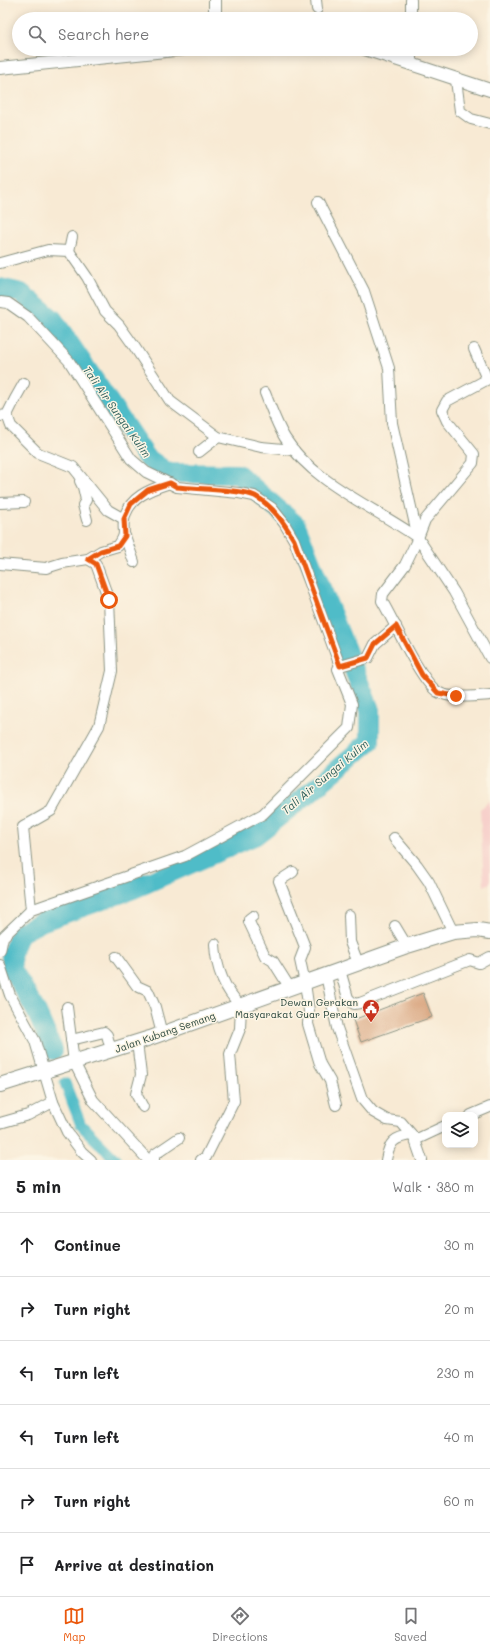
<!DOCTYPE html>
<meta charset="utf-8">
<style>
:root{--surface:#fff;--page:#f6f6f6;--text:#202124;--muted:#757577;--line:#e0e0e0;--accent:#ea580c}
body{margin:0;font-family:Mali,sans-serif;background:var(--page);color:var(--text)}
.controls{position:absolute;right:12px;bottom:12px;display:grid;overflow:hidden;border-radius:8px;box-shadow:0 2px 10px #0003}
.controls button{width:36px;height:36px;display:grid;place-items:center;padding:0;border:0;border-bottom:1px solid var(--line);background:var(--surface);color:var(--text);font:20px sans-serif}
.stop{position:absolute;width:12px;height:12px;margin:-9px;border:3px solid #ea580c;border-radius:50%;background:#fff}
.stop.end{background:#ea580c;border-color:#fff;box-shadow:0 1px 4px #0008}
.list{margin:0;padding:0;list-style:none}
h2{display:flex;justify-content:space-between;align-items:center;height:52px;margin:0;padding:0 16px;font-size:17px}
h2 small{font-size:13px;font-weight:400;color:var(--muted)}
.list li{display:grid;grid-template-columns:26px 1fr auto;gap:12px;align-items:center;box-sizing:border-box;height:64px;padding:0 16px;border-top:1px solid var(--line)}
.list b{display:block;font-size:15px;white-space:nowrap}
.list em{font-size:13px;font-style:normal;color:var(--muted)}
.icon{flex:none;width:22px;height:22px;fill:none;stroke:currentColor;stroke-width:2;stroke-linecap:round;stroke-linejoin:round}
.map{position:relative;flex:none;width:490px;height:1160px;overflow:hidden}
.search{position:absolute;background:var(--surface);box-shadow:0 2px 10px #0003;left:12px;right:12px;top:12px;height:44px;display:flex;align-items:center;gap:10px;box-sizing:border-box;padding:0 14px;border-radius:22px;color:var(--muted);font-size:15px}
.sheet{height:436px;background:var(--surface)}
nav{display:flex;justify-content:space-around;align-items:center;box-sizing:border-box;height:56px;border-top:1px solid var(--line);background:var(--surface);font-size:11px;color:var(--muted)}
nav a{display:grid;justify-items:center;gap:2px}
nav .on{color:var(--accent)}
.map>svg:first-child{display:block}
.built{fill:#f7d0cb}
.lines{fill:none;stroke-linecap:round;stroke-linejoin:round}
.canal{stroke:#4fbcc8;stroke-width:11}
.river{stroke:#4fbcc8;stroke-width:20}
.building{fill:#d7a079}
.minor-casing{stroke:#8c9484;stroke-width:12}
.tertiary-casing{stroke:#8c9484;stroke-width:14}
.secondary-casing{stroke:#8c9484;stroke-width:16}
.minor{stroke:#fff;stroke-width:10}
.tertiary{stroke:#fff;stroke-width:12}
.secondary{stroke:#fff;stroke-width:14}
.route{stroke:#ea580c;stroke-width:5}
.labels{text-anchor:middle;stroke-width:3;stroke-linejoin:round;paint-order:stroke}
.poi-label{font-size:10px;fill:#1f3d34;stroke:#fcf5e5;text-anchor:end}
.street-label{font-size:10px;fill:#1f3d34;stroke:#fcf5e5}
.water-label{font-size:11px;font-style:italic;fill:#2b5d59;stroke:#fcf5e5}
</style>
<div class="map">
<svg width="490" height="1160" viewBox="0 0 490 1160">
<rect width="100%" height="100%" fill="#fcf5e5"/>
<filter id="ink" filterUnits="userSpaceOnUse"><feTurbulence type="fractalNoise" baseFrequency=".025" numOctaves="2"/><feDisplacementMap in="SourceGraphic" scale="8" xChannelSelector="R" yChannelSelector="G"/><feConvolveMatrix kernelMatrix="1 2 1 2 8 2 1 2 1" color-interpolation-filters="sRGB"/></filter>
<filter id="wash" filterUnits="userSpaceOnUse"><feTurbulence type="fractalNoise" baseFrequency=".012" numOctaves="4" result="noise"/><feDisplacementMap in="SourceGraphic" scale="16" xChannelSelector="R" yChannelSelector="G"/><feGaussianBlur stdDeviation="0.9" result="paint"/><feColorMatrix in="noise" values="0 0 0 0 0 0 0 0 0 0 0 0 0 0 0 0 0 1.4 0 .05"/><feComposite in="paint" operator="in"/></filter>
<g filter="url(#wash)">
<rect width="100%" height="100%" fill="#f8ead4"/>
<!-- built -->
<path class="built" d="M490 801V883L484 886 480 809Z"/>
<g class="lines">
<!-- canal -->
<path class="canal" d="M65 1083 81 1125 116 1160"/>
<!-- river -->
<path class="river" d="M0 288 21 293 53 319 147 458 168 473 238 474 296 525 370 710V741L309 793 256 835 133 889 43 921 20 933 11 955 12 969 36 1011 53 1050"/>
</g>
<g id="blocks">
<!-- building -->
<path class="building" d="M423 993 432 1017 361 1042 353 1020Z"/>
</g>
</g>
<g filter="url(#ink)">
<use href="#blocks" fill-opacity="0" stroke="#8c9484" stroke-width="1"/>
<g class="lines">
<defs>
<g id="minor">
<path d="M316 0 317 9"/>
<path d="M411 0V19"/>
<path d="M411 49V65"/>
<path d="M456 80 460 111 471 119 490 124"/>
<path d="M318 202 364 291 389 368 392 423 418 538 454 592 490 658"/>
<path d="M69 251 72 237"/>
<path d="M0 263 48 250 69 251 87 277 105 311 119 325 134 346 170 401 218 437 261 447 294 450"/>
<path d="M0 302 8 303 28 317 69 361 131 459 146 472 177 487 239 493 254 496 272 508 284 523 294 540 340 666 368 658 375 644 396 626"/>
<path d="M474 349 487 379"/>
<path d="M490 378 447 401 442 410 447 421 474 454 473 463 425 520 418 538 405 565 383 594 382 601C394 621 421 682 438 692 448 699 478 696 490 695"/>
<path d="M265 393C271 408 277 425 285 438 313 483 376 508 418 538"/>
<path d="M7 415 11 426 38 453 73 467 108 510 124 519"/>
<path d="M0 416 7 415 15 399 24 383"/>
<path d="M199 452 218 437"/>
<path d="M80 481 83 487 86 500 83 505 87 520"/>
<path d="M0 503 24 502"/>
<path d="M125 536 134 562"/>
<path d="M0 564 46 568 62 563 88 559 101 551 118 546C128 531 122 534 124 520 128 497 151 489 170 483"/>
<path d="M394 838 417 865 429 882 453 932"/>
<path d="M293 872 279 881 305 947 300 960 305 983 309 1011 308 1024 320 1064 330 1081 336 1105"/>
<path d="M31 910 23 827 51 811 99 726 112 671 109 600 96 564 88 559"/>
<path d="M349 915 350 942 358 963"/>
<path d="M253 916 249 919V922L265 956 273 961 290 988"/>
<path d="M395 926 407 946"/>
<path d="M0 951 3 937 31 910 185 856 263 814 349 728 352 704 338 669 340 666"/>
<path d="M116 957 137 986 148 991 155 1007 162 1034"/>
<path d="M0 965 10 995 35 1041 53 1102 67 1132 82 1152 91 1160"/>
<path d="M340 970 348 998 354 1004 360 1003 470 960 479 963 490 957"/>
<path d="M326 975 337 1028 362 1099 373 1112 387 1120 401 1122 412 1135"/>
<path d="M67 1007 74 1062 93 1100 148 1160"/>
<path d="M71 1040 104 1032 107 1035 111 1050"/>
<path d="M137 1042 141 1075 136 1094 143 1107"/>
<path d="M471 1115 490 1107"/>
<path d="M0 1123 28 1115 53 1102"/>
<path d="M415 1140 445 1126"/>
<path d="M154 1160V1155L179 1138"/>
<path d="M201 1160 206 1157 234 1101 230 1054 240 1029 241 1006C224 989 216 968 215 944"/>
<path d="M386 1160C389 1142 394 1137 412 1135L415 1140 422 1160"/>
</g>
<g id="tertiary">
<path d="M215 0V19"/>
<path d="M365 49 490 90"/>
<path d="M0 68 185 49"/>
</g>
<path id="secondary" d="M0 1085 150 1038 407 946 453 932 478 930 490 932"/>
</defs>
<!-- minor casing -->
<use href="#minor" class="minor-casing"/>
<!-- tertiary casing -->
<use href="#tertiary" class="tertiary-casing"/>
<!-- secondary casing -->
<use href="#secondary" class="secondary-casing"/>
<!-- minor -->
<use href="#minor" class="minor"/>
<!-- tertiary -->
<use href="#tertiary" class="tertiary"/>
<!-- secondary -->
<use href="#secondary" class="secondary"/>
</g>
</g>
<g class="lines" filter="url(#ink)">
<!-- route -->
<path class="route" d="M109 600 96 564 88 559 101 551 118 546 125 536 124 519 131 504 148 490 170 483 177 487C195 489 240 489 255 496 273 506 284 523 294 540L340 666 368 658 375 644 396 626 422 675 438 693 456 696"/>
</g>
<!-- icons -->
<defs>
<symbol id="civic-pin" viewBox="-11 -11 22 30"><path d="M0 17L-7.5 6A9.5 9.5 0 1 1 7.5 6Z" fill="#c8321e" stroke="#fcf5e5"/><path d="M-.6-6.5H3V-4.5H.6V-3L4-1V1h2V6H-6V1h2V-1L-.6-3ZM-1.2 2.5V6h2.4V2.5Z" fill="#fff"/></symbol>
</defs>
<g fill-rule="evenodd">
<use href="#civic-pin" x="361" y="998" width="20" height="27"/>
</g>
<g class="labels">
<!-- poi labels -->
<g class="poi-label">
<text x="358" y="1006">Dewan Gerakan<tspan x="358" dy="12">Masyarakat Guar Perahu</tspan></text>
</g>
<!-- street labels -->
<g class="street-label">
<text transform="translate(165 1032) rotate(-19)" y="4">Jalan Kubang Semang</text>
</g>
<!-- water labels -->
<g class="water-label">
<text transform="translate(117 412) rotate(55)" y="4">Tali Air Sungai Kulim</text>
<text transform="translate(325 777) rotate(-40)" y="4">Tali Air Sungai Kulim</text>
</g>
</g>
</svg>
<div class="controls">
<button><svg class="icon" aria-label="layers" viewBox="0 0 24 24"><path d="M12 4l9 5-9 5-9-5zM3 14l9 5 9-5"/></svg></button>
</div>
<div class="stop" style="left:109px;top:600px"></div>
<div class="stop end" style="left:456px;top:696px"></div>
<div class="search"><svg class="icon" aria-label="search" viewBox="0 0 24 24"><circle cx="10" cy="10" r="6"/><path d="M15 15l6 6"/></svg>Search here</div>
</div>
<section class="sheet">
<h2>5 min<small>Walk · 380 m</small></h2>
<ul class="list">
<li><svg class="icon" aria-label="ahead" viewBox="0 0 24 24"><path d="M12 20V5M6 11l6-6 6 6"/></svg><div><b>Continue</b></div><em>30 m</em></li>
<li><svg class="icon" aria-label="right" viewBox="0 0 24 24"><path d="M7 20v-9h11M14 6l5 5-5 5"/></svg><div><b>Turn right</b></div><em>20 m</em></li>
<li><svg class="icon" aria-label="left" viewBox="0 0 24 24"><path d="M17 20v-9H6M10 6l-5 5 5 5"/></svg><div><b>Turn left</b></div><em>230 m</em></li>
<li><svg class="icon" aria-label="left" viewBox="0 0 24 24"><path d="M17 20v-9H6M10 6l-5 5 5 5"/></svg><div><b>Turn left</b></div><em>40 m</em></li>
<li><svg class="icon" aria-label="right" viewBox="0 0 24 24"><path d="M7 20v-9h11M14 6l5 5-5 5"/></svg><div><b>Turn right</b></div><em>60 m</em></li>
<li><svg class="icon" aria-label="arrive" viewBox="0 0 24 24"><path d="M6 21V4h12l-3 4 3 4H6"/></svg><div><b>Arrive at destination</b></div></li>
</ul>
</section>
<nav>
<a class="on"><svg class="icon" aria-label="map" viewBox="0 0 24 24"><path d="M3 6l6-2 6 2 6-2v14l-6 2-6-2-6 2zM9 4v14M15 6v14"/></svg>Map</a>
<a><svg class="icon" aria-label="directions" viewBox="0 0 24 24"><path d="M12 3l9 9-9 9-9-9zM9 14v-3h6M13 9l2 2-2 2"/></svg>Directions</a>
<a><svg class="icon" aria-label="saved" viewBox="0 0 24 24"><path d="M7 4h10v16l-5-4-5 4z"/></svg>Saved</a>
</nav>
